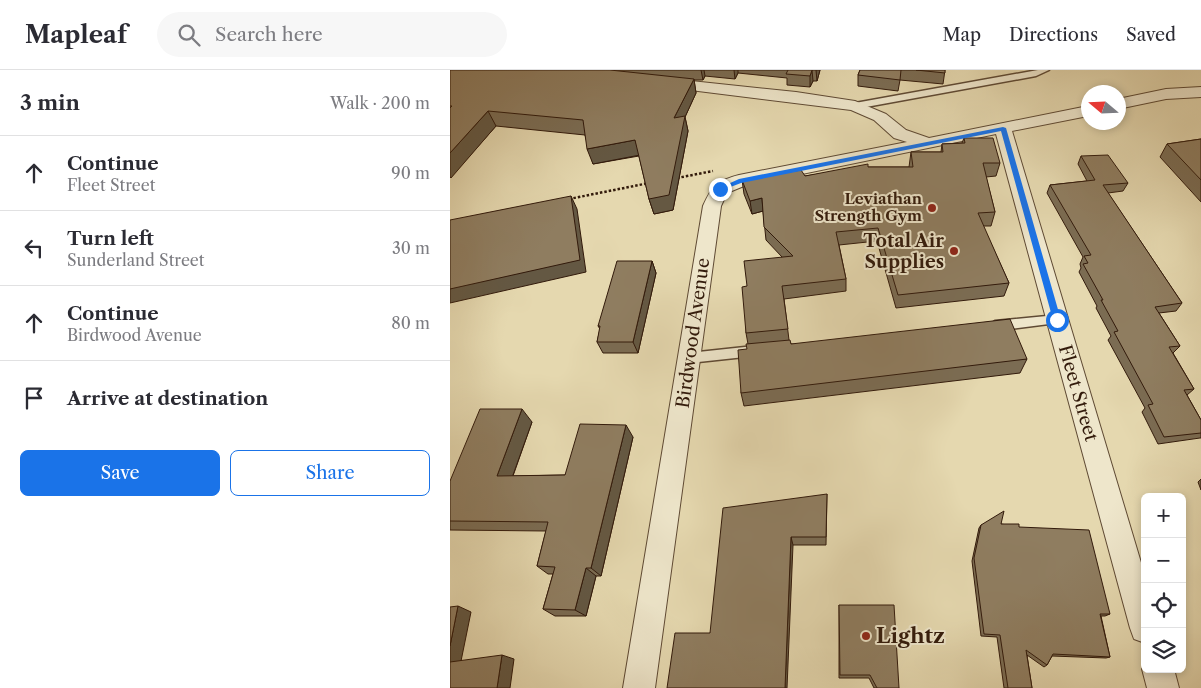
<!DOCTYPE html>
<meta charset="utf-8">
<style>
:root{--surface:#fff;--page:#f7f7f7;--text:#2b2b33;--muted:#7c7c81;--line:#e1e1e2;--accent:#1a73e8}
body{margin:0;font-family:"Libre Caslon Text",serif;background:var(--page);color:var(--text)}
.controls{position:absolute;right:15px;bottom:15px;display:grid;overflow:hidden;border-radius:8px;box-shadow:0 2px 8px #0003}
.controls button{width:45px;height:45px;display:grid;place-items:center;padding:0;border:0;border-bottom:1px solid var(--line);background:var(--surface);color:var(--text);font:25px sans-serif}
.compass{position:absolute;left:631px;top:15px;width:45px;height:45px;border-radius:50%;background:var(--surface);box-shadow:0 2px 8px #0003;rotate:289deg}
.stop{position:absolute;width:15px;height:15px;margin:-11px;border:4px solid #1a73e8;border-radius:50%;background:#fff}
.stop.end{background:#1a73e8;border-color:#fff;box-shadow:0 1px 5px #0008}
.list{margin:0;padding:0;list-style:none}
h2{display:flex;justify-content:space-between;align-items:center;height:65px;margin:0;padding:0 20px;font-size:21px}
h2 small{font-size:16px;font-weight:400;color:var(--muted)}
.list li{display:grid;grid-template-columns:32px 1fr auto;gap:15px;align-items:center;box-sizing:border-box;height:75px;padding:0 20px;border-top:1px solid var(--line)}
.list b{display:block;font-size:19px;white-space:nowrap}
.list p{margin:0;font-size:16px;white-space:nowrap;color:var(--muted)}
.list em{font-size:16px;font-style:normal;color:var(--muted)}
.actions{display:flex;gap:10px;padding:15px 20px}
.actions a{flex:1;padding:11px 0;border:1px solid var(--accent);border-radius:8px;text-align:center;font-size:18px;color:var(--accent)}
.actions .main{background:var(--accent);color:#fff}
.icon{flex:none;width:28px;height:28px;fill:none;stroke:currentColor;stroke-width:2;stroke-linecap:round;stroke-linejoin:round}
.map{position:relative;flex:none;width:751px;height:618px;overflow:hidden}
header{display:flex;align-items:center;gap:30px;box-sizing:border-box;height:70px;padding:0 25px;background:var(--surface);border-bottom:1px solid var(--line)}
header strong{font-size:24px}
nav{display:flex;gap:28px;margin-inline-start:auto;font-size:18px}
.search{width:350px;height:45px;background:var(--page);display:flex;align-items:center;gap:12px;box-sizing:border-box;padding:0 18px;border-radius:28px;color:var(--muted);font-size:19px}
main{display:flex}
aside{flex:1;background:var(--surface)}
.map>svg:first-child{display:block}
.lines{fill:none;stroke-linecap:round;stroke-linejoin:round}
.service-casing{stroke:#5f4a34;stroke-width:3}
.minor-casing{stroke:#5f4a34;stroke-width:2}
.path{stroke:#321a0b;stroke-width:2.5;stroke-dasharray:2.5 2;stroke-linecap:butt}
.service{fill:#eee6cb;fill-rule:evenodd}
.minor{fill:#eee6cb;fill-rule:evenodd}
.wall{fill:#7b6c53;stroke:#321a0b}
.shaded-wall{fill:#645843;stroke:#321a0b}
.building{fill:#8f7d60;stroke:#321a0b}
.route{fill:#1a73e8}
.poi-dot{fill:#8f2418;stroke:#eee6cb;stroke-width:2}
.labels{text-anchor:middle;stroke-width:4;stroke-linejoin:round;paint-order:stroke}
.far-poi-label{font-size:15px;font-weight:bold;fill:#321a0b;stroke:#eee6cb;text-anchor:end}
.poi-label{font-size:18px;font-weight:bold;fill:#321a0b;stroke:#eee6cb;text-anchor:end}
.street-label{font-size:18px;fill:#321a0b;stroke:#eee6cb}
.near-poi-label{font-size:21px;font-weight:bold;fill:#321a0b;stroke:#eee6cb;text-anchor:start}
</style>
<header>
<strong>Mapleaf</strong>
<div class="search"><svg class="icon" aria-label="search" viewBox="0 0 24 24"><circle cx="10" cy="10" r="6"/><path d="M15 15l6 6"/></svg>Search here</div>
<nav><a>Map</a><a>Directions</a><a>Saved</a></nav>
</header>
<main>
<aside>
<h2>3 min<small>Walk · 200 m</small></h2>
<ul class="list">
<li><svg class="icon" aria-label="ahead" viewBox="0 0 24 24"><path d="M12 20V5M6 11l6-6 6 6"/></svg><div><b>Continue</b><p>Fleet Street</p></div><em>90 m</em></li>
<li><svg class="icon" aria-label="left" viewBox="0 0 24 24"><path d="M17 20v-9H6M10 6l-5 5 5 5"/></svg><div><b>Turn left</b><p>Sunderland Street</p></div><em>30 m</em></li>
<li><svg class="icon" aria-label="ahead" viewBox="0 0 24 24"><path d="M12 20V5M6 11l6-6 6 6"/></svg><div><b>Continue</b><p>Birdwood Avenue</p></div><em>80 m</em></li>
<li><svg class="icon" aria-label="arrive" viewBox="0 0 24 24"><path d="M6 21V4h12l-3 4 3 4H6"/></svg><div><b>Arrive at destination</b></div></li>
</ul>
<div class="actions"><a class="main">Save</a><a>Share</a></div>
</aside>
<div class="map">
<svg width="751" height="618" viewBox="0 0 751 618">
<rect width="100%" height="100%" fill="#e5d8af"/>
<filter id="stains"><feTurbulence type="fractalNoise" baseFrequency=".004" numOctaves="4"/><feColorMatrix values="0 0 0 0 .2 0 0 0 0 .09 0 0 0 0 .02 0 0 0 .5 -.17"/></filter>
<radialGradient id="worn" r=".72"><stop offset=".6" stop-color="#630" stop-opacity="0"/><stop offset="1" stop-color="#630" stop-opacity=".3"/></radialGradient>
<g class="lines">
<defs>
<g id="service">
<path d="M588 0H599L586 6 405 39 401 36 405 33Z"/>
<path d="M607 245 613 249 607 253 545 261 539 256 545 251Z"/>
<path d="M304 276 308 278 310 281 308 284 304 286 239 293 235 291 233 288 235 285 239 283Z"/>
</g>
<g id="minor">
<path d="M213 8 346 22 405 31 436 44 456 60 479 68 638 36V46L562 61 695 506V573L684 569 680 558 546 64 294 116 277 123 271 136 205 618H173L253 136C262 116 266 111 289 105L457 72 444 68 424 50 401 40 208 16 205 13 208 10Z"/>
<path d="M751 17V27L716 29 668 39V29L716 19Z"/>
<path d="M695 593V599H724L729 618H697L692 599Z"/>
</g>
</defs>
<!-- service casing -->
<use href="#service" class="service-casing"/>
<!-- minor casing -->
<use href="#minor" class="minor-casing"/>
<!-- path -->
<g class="path">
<path d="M227 108 263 101"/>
<path d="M119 129 199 113"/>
</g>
<!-- service -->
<use href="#service" class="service"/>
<!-- minor -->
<use href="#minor" class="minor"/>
</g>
<!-- wall -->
<g class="wall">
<path d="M0 0H370L367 11H363L360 17 337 15V8L288 3 285 9 255 6 253 10H244L246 23 235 47 238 61 223 140 204 144 199 129 189 86 143 94 135 65 46 56 0 108Z"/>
<path d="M410 0H495L493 14 450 10 448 21 408 16V5Z"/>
<path d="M514 68 550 93 546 106 536 107 545 142 541 156H533L559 213 554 226 446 238 427 171 389 175 396 209V221L334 229 339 270 341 274 577 289 570 303 294 336 291 323 298 274 296 263 297 216 332 187 316 170 313 141 302 144 294 124 292 110 355 106 418 97H459L461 82H491L492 74 512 73Z"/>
<path d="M751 69V132L710 87 717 74Z"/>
<path d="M631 86 678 113 673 121 658 123 732 233 726 241 709 243 730 276 723 283 744 319 737 325 751 350V368H750L708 374 692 342 695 338 658 270 661 266 646 238 647 236 629 202 631 198 630 194 633 187 597 123 600 115 637 111 628 94Z"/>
<path d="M202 191 206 203 188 283H153L147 272 150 259 148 256Z"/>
<path d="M82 352 63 406 115 405 183 367 151 506H146L136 546H105L93 539 103 504H98L87 496 96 461 0 460V411Z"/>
<path d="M751 409V420L748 412Z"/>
<path d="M377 424 376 475H343L260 563Z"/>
<path d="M551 454 569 457 660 544 655 546H651L660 587 656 588 602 586 597 595 594 597 577 585 582 618H554L547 567 531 566 522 491 529 458 531 455Z"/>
<path d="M389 535 449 618H424L419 608H389Z"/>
</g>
<!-- shaded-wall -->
<g class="shaded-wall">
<path d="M251 0H254L255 6 253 10Z"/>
<path d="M284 0H288V3L285 9Z"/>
<path d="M362 0 363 11 360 17V6Z"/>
<path d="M366 0H370L367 11Z"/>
<path d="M244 9 246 23 235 47 238 61 223 140 204 144 199 129 224 48Z"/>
<path d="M38 41 46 56 1 108 0 107V83Z"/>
<path d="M185 70 190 85 143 94 137 79Z"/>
<path d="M121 126 127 139 136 202 0 233V219Z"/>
<path d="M312 128 313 141 302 144 300 131Z"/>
<path d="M202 191 206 203 188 283 183 272Z"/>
<path d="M72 339 82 352 59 416 47 406Z"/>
<path d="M176 355 183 367 151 506 141 498Z"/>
<path d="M341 467 343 475 337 618H335Z"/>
<path d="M136 498 146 506 136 546 125 540Z"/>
<path d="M8 536 21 542 10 596 0 594V576Z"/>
<path d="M52 585 64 589 60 618H47Z"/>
</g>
<!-- building -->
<g class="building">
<path d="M0 0H160L244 9 224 48 235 46 219 125 199 129 185 70 137 79 133 50 38 41 0 83V38L2 36H0Z"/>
<path d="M338 0H362L360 6 336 4Z"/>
<path d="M410 0H451L450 10 408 5Z"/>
<path d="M466 0H495V3Z"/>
<path d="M514 68H543L550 93H533L545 142 528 143 559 213 448 225 428 158 386 162 396 209 332 216 338 259 296 263 292 217 297 216 294 191 343 186 314 157 312 128 300 131 292 110 351 100 355 106 418 94V97H463L461 82H493L492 74 515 73Z"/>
<path d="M751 69V110L717 74Z"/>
<path d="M658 85 678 113 653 115 732 233 705 237 730 276 719 277 744 319 734 320 751 350V363L714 367 698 335 703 334 664 262 668 261 651 230H653L633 194 638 193 634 186 641 185 600 115 645 110 631 86Z"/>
<path d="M121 126 130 190 0 219V150Z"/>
<path d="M167 191H202L183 272H147L150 256H148Z"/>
<path d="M560 249 577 289 291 323 288 280 297 279 296 274 340 270 341 274Z"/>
<path d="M30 339H72L47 406 115 405 130 354 176 355 141 498H136L125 540 93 539 105 497 87 496 98 452 0 451V411Z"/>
<path d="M377 424 376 467H341L335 618H217L225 563H260L273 438Z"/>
<path d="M554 441 551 454H569V457L639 460 660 544H650L660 587 603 584 597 595 576 580 582 618H558L550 565 534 564 524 488 531 455Z"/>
<path d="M389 535H444L449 618H427L420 605H390Z"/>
<path d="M8 536 0 576V537Z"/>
<path d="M52 585 47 618H0V592Z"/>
</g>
<!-- route -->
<path class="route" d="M553 57 556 58 611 250 607 252 603 250 551 61 291 113 270 121 267 119 289 109Z"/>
<!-- markers -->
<g class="poi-dot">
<circle cx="482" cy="138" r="5"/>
<circle cx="504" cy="181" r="5"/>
<circle cx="416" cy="566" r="5"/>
</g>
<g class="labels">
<!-- far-poi labels -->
<g class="far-poi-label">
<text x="472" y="134">Leviathan<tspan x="472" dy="17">Strength Gym</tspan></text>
</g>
<!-- poi labels -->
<g class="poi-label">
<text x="494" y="177">Total Air<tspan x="494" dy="21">Supplies</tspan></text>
</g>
<!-- street labels -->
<g class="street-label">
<text transform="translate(243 263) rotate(-82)" y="6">Birdwood Avenue</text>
<text transform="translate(628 323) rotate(74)" y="6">Fleet Street</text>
</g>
<!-- near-poi labels -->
<g class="near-poi-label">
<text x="426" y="573">Lightz</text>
</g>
</g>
<rect width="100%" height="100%" filter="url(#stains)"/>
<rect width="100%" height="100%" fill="url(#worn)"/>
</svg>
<div class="controls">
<button>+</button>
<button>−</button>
<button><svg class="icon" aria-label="locate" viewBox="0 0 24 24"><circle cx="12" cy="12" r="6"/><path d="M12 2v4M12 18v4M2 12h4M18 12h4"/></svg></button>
<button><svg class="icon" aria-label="layers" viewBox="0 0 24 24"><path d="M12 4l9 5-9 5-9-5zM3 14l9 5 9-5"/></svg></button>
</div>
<svg class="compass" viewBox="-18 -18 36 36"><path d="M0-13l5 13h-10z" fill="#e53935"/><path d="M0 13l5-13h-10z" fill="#7c7c81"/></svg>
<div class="stop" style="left:607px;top:250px"></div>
<div class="stop end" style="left:270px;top:119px"></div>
</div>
</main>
